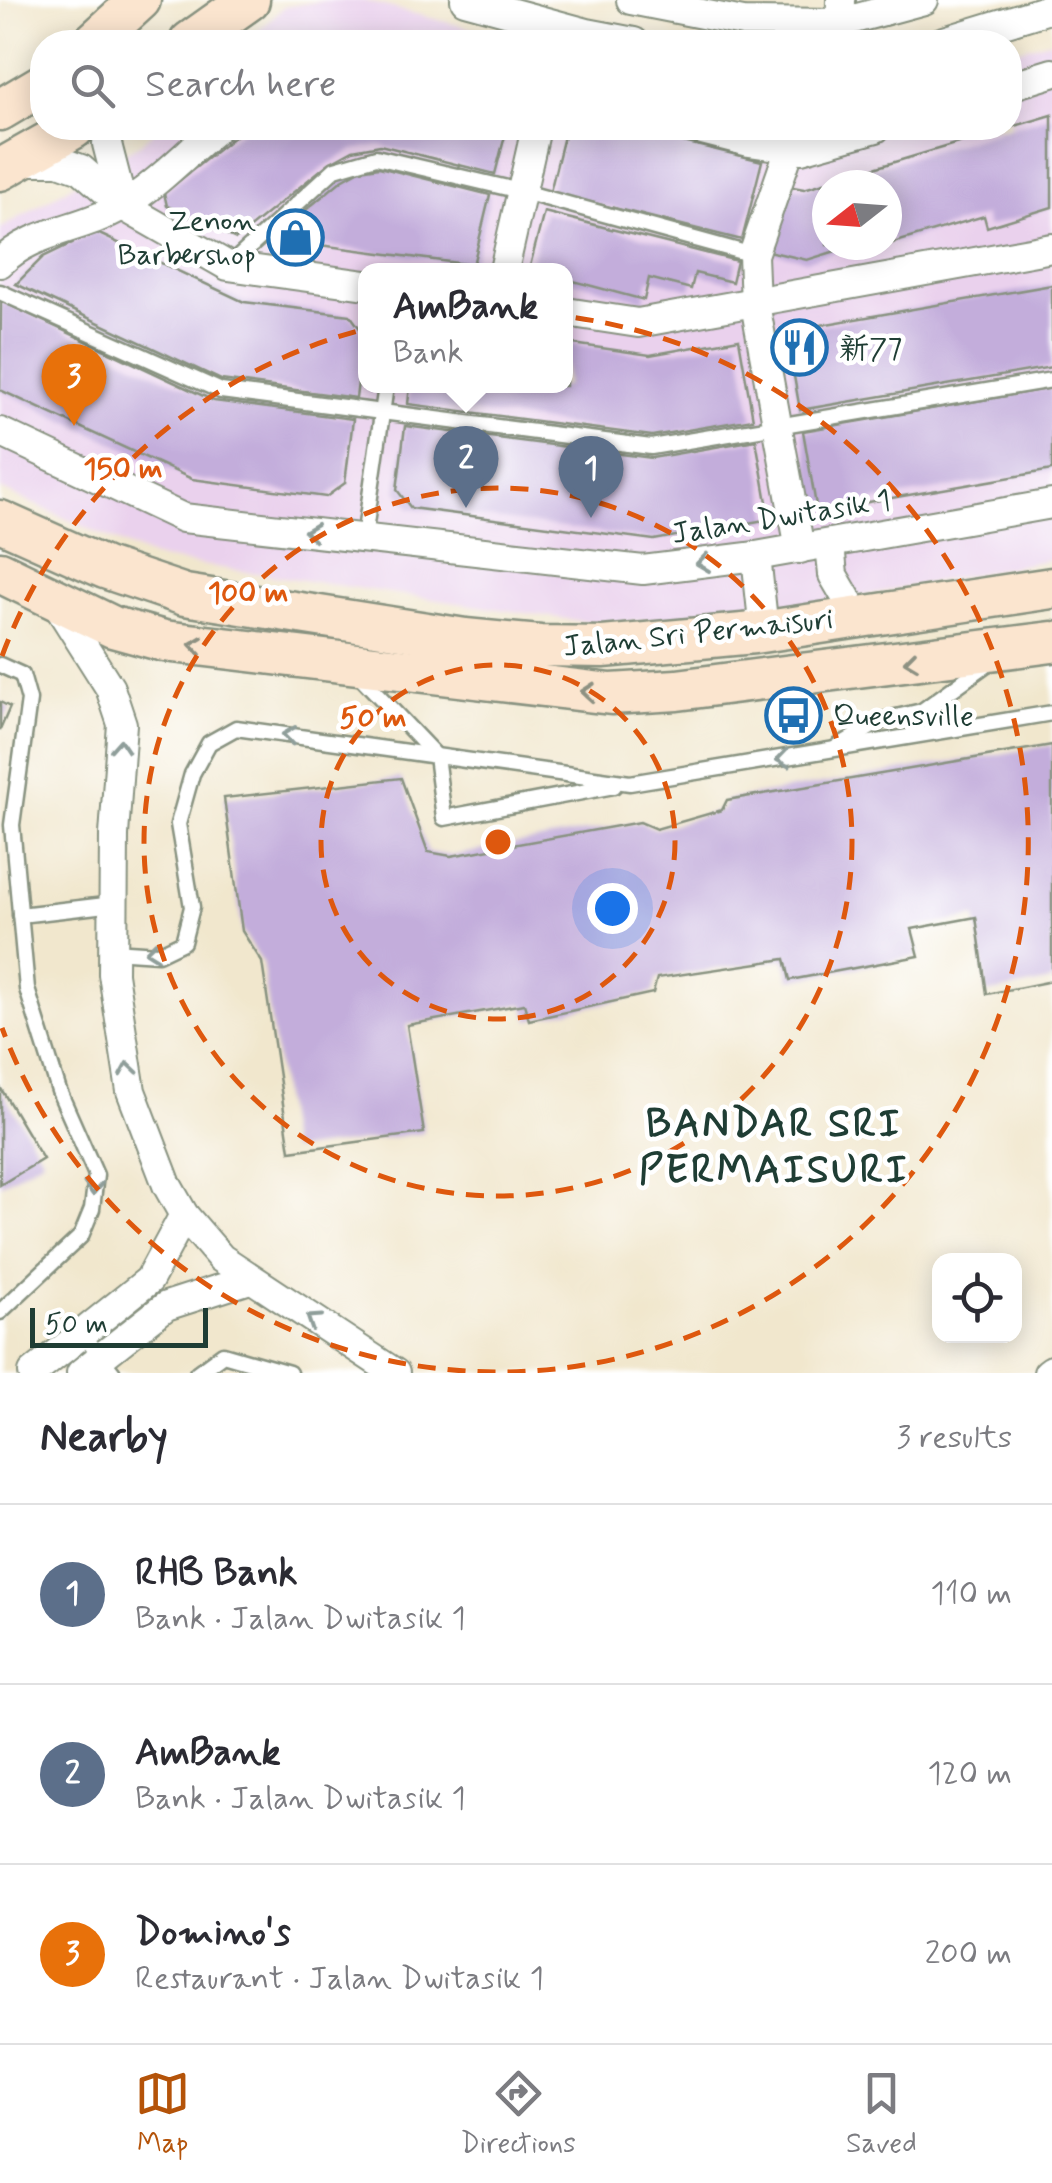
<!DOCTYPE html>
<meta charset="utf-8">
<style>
:root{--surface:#fff;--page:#f2f2f3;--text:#2b2b33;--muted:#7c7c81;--line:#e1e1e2;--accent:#b45309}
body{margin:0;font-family:Mynerve,"LXGW WenKai TC",sans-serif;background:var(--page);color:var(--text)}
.controls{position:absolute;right:30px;bottom:30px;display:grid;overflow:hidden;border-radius:20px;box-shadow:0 5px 25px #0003}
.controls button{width:90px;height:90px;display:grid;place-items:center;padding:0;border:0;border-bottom:2px solid var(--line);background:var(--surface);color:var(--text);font:50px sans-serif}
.compass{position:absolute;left:812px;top:170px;width:90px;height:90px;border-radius:50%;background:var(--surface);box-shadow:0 5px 25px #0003;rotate:253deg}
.scale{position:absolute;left:30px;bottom:25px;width:178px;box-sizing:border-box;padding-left:10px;border:5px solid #1f3d34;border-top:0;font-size:28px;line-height:35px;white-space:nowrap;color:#1f3d34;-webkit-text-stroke:8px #fff;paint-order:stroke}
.you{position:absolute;left:612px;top:908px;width:35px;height:35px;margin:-25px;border:8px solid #fff;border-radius:50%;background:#1a73e8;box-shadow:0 0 0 15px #1a73e833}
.badge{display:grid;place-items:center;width:65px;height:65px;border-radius:50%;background:var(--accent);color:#fff;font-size:32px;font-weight:700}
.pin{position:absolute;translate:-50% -82px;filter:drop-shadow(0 2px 5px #0008)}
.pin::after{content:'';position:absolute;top:52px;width:35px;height:30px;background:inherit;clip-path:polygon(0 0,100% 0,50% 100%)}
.popup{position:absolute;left:358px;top:263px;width:215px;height:130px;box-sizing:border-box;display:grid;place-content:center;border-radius:20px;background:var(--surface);filter:drop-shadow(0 2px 8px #0005);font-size:32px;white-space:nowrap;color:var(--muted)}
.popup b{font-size:38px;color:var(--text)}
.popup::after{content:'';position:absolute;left:50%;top:100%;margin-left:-20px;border:20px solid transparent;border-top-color:var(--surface)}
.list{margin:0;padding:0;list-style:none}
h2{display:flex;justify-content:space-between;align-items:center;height:130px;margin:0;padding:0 40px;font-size:42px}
h2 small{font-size:32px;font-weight:400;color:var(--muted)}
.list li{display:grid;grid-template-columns:65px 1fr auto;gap:30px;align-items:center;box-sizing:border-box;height:180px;padding:0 40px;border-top:2px solid var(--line)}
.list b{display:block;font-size:38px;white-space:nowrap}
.list p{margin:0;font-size:32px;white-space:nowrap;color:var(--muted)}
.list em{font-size:32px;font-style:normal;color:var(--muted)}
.icon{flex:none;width:55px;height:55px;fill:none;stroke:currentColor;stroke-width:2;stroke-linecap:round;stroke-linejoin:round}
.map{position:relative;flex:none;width:1052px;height:1373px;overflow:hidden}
.search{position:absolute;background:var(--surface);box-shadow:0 5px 25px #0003;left:30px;right:30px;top:30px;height:110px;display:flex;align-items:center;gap:25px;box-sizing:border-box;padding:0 35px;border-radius:40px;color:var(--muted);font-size:38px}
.sheet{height:670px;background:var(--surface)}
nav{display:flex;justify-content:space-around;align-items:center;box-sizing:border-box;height:140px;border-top:2px solid var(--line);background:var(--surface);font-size:28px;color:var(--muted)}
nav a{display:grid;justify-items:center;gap:5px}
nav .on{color:var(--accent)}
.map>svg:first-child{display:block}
.built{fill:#ead1ed;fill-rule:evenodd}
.building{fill:#c3addb}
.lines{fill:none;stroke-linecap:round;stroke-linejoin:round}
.lane-casing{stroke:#889280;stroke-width:19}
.street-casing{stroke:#889280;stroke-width:32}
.secondary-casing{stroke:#889280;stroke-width:45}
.lane{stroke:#fff;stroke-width:14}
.street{stroke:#fff;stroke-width:28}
.secondary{stroke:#fbe5cf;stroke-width:40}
.oneway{stroke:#8f9e9a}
.oneway2{stroke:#8d9182}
.ring{fill:none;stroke:#de580e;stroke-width:5;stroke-dasharray:18 12}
.labels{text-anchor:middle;stroke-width:9;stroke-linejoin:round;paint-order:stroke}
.poi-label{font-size:30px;fill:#1f3d34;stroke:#fff;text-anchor:start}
.street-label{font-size:30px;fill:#1f3d34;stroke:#fff}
.district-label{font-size:40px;font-weight:bold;letter-spacing:2.5px;fill:#1f3d34;stroke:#fff}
.centre{fill:#de580e;stroke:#fff;stroke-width:5}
.ring-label{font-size:30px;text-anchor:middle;font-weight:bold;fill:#de580e;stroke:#fff;stroke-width:9;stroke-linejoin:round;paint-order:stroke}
</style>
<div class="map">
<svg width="1052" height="1373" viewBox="0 0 1052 1373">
<rect width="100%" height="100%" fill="#fff"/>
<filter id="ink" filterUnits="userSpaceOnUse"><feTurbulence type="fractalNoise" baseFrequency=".01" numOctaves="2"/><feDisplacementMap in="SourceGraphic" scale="20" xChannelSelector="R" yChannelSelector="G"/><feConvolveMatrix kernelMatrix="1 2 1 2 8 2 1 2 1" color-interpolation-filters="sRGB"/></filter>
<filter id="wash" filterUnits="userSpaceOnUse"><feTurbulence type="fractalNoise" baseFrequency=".0048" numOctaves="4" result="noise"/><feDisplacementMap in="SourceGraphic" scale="40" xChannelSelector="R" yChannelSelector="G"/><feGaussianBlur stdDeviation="2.25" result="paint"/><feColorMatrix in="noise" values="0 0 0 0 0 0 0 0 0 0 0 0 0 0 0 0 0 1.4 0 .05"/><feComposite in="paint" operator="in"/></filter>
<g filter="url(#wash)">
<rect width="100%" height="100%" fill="#f1e7cd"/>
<!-- built -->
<g class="built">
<path d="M327 0H362L522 42H247L284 7Z"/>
<path d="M1052 40V559L794 609 599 624 154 558 0 489V229L140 144 157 128H1010V52ZM827 185H887V245H827ZM366 270H566V386H366Z"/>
</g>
<g id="blocks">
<!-- building -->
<g class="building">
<path d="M1052 115V207L987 227 984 216 893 243 890 234 887 235V185H827V245L852 246 807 260 768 251 782 185 804 189Z"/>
<path d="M245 128H507L495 174 380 145 353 150 329 163 236 239 167 206 164 193Z"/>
<path d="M566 128H626L762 161 742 240 550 192Z"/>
<path d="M379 167 490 195 473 265 281 240 283 229 342 180 360 170Z"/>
<path d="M544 212 737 261 732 282 695 273 691 289 649 278 644 300 566 279V270H529Z"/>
<path d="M95 232 244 302 350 315 364 334 356 398 221 380 16 284 43 257Z"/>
<path d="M1052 285V367L800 410 786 331Z"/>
<path d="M1 301 214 401 353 419 345 483 326 497 192 479 0 390Z"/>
<path d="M739 339 753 419 652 436 408 404 410 386H566V343L650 355Z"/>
<path d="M1052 388V470L817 511 803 431Z"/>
<path d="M405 426 652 458 756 440 770 519 654 540 411 508 397 490Z"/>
<path d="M0 702 10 707 0 730Z"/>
<path d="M1052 745V981L987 994 976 917 912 929 919 956 790 980 785 959 657 978 653 993 529 1020 524 1004 407 1025 424 1133 290 1151 262 962 242 931 224 798 401 778 428 852 451 856 640 822 656 829 722 810 727 800Z"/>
<path d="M0 1087 43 1159 0 1185Z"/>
</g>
</g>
</g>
<g filter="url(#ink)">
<use href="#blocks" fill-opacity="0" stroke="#889280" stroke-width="2.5"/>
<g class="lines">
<defs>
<g id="lane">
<path d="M229 266 335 169 376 157 520 191 753 255"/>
<path d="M0 292 221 391 651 447 1052 380"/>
<path d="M364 538 386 386"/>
<path d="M0 665 22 675 29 700 12 825 27 989 59 1091 96 1175 92 1209 81 1236 0 1312"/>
<path d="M358 674 436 756 444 818 614 786"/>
<path d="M837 747 883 720 922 711 991 661"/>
<path d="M20 915 114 904"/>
<path d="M113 951 158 954 183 942 192 907 178 824 192 774 209 743 236 728 630 783 1052 713"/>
<path d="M82 1333 113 1373"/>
<path d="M197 1373 223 1354 289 1373"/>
</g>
<g id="street">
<path d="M465 0 587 33 634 42"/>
<path d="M631 0 743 22 839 23 924 0"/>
<path d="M840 42 841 0"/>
<path d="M941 42 1052 8"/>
<path d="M1010 86 1052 73"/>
<path d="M108 128 107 144 123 206"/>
<path d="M694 128 749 142 801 149 876 128"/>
<path d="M793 128 790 148 753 255 755 304 800 549"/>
<path d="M20 161H59L81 169 123 206 228 266 366 285"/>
<path d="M0 263C33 230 81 230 120 207 155 187 186 153 217 128"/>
<path d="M504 270 536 128"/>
<path d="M566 312 638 323 1052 248"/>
<path d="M0 432 183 518 643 570 756 556 1052 504"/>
<path d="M830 544 833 575 857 616"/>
<path d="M53 598 110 688 122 724 114 835 113 974 131 1091 167 1185 184 1215 221 1258 395 1373"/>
<path d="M754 633 762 612 756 556"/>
<path d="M33 1373 149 1280 184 1215"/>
<path d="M81 1373 166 1306 250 1279"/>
<path d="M1048 1373 1052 1370"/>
</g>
<g id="secondary">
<path d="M94 42 140 0"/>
<path d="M190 42 249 0"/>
<path d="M0 110 42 85"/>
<path d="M0 170 74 128"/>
<path d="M0 521 105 568 185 595 465 639 540 646 603 647 754 633 1052 588"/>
<path d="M0 572 113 627 164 641 611 694 677 690 1052 642"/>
</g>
</defs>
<!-- lane casing -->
<use href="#lane" class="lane-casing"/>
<!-- street casing -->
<use href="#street" class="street-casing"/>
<!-- secondary casing -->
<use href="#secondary" class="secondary-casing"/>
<!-- lane -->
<use href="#lane" class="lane"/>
<!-- street -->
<use href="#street" class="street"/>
<!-- secondary -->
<use href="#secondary" class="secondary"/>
</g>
<!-- one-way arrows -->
<defs><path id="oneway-chevron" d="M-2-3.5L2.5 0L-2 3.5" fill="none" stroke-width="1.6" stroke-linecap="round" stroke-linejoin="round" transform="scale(2.5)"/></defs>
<g class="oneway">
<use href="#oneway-chevron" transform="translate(311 532) rotate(-173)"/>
<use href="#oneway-chevron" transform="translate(703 563) rotate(173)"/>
<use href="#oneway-chevron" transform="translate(289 735) rotate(-172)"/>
<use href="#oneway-chevron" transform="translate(120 746) rotate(-86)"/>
<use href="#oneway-chevron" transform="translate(783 759) rotate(171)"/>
<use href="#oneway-chevron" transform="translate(152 951) rotate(174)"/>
<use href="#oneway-chevron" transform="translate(128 1069) rotate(-99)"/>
<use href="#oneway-chevron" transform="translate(93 1188) rotate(92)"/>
<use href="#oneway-chevron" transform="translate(313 1320) rotate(-147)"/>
</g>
<g class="oneway2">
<use href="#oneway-chevron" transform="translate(196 645) rotate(-173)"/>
<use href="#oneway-chevron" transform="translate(911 661) rotate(173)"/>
<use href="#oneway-chevron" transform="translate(588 692) rotate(-175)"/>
</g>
</g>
<!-- distance rings -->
<g class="ring">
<circle cx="498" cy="842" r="177"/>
<circle cx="498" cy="842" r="354"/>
<path d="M2 656A530 530 0 1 1 2 1028"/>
</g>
<!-- icons -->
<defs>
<symbol id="shop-ring" viewBox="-11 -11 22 22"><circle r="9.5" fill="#fff" stroke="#1f6fb2" stroke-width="1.5"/><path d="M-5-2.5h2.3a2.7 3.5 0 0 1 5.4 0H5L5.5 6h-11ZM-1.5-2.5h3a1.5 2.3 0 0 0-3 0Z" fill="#1f6fb2"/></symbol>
<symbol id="restaurant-ring" viewBox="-11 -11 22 22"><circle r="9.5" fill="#fff" stroke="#1f6fb2" stroke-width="1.5"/><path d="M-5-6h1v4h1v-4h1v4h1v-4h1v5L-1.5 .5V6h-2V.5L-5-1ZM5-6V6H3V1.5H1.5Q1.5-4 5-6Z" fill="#1f6fb2"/></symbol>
<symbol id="bus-ring" viewBox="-11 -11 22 22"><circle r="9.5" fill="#fff" stroke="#1f6fb2" stroke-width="1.5"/><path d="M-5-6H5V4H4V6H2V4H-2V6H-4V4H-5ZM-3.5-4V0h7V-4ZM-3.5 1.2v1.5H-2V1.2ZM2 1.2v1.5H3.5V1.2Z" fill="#1f6fb2"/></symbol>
</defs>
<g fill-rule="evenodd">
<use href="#shop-ring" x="264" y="206" width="63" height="63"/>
<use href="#restaurant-ring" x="768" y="316" width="63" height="63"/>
<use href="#bus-ring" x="762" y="684" width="63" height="63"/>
</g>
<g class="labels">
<!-- poi labels -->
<g class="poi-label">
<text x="256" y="230" text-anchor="end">Zenon<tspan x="256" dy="34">Barbershop</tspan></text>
<text x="839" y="358">新77</text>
<text x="833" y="725">Queensville</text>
</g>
<!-- street labels -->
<g class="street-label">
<text transform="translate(781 516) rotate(-9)" y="10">Jalan Dwitasik 1</text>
<text transform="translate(698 632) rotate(-6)" y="10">Jalan Sri Permaisuri</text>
</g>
<!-- district labels -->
<g class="district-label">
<text x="774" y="1136">BANDAR SRI<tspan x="774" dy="46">PERMAISURI</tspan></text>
</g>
</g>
<circle cx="498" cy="842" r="15" class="centre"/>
<g class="ring-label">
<text x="123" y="478">150 m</text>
<text x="248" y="602">100 m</text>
<text x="373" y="727">50 m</text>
</g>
</svg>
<div class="controls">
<button><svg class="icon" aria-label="locate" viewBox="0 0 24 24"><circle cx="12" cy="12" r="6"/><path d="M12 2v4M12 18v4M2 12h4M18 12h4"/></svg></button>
</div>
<svg class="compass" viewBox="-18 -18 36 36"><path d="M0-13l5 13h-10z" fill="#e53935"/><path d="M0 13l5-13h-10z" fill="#7c7c81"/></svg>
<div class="scale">50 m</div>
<div class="you"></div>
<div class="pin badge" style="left:591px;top:518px;background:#5c6f8a">1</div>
<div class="pin badge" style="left:466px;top:508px;background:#5c6f8a">2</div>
<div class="popup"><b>AmBank</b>Bank</div>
<div class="pin badge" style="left:74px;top:426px;background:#e8710a">3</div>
<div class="search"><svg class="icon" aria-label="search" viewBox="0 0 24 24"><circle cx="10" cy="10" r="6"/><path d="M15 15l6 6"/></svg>Search here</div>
</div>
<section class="sheet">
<h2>Nearby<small>3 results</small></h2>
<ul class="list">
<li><span class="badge" style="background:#5c6f8a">1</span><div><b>RHB Bank</b><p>Bank · Jalan Dwitasik 1</p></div><em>110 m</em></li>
<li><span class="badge" style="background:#5c6f8a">2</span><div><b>AmBank</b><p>Bank · Jalan Dwitasik 1</p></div><em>120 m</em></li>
<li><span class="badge" style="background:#e8710a">3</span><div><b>Domino's</b><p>Restaurant · Jalan Dwitasik 1</p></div><em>200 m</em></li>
</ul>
</section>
<nav>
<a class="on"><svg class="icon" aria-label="map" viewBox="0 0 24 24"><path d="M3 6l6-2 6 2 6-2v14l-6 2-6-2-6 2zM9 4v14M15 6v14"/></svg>Map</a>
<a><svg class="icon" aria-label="directions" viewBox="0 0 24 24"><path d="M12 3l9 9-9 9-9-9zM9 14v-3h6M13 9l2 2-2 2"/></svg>Directions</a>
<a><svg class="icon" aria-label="saved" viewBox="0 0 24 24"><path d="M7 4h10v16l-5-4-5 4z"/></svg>Saved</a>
</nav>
